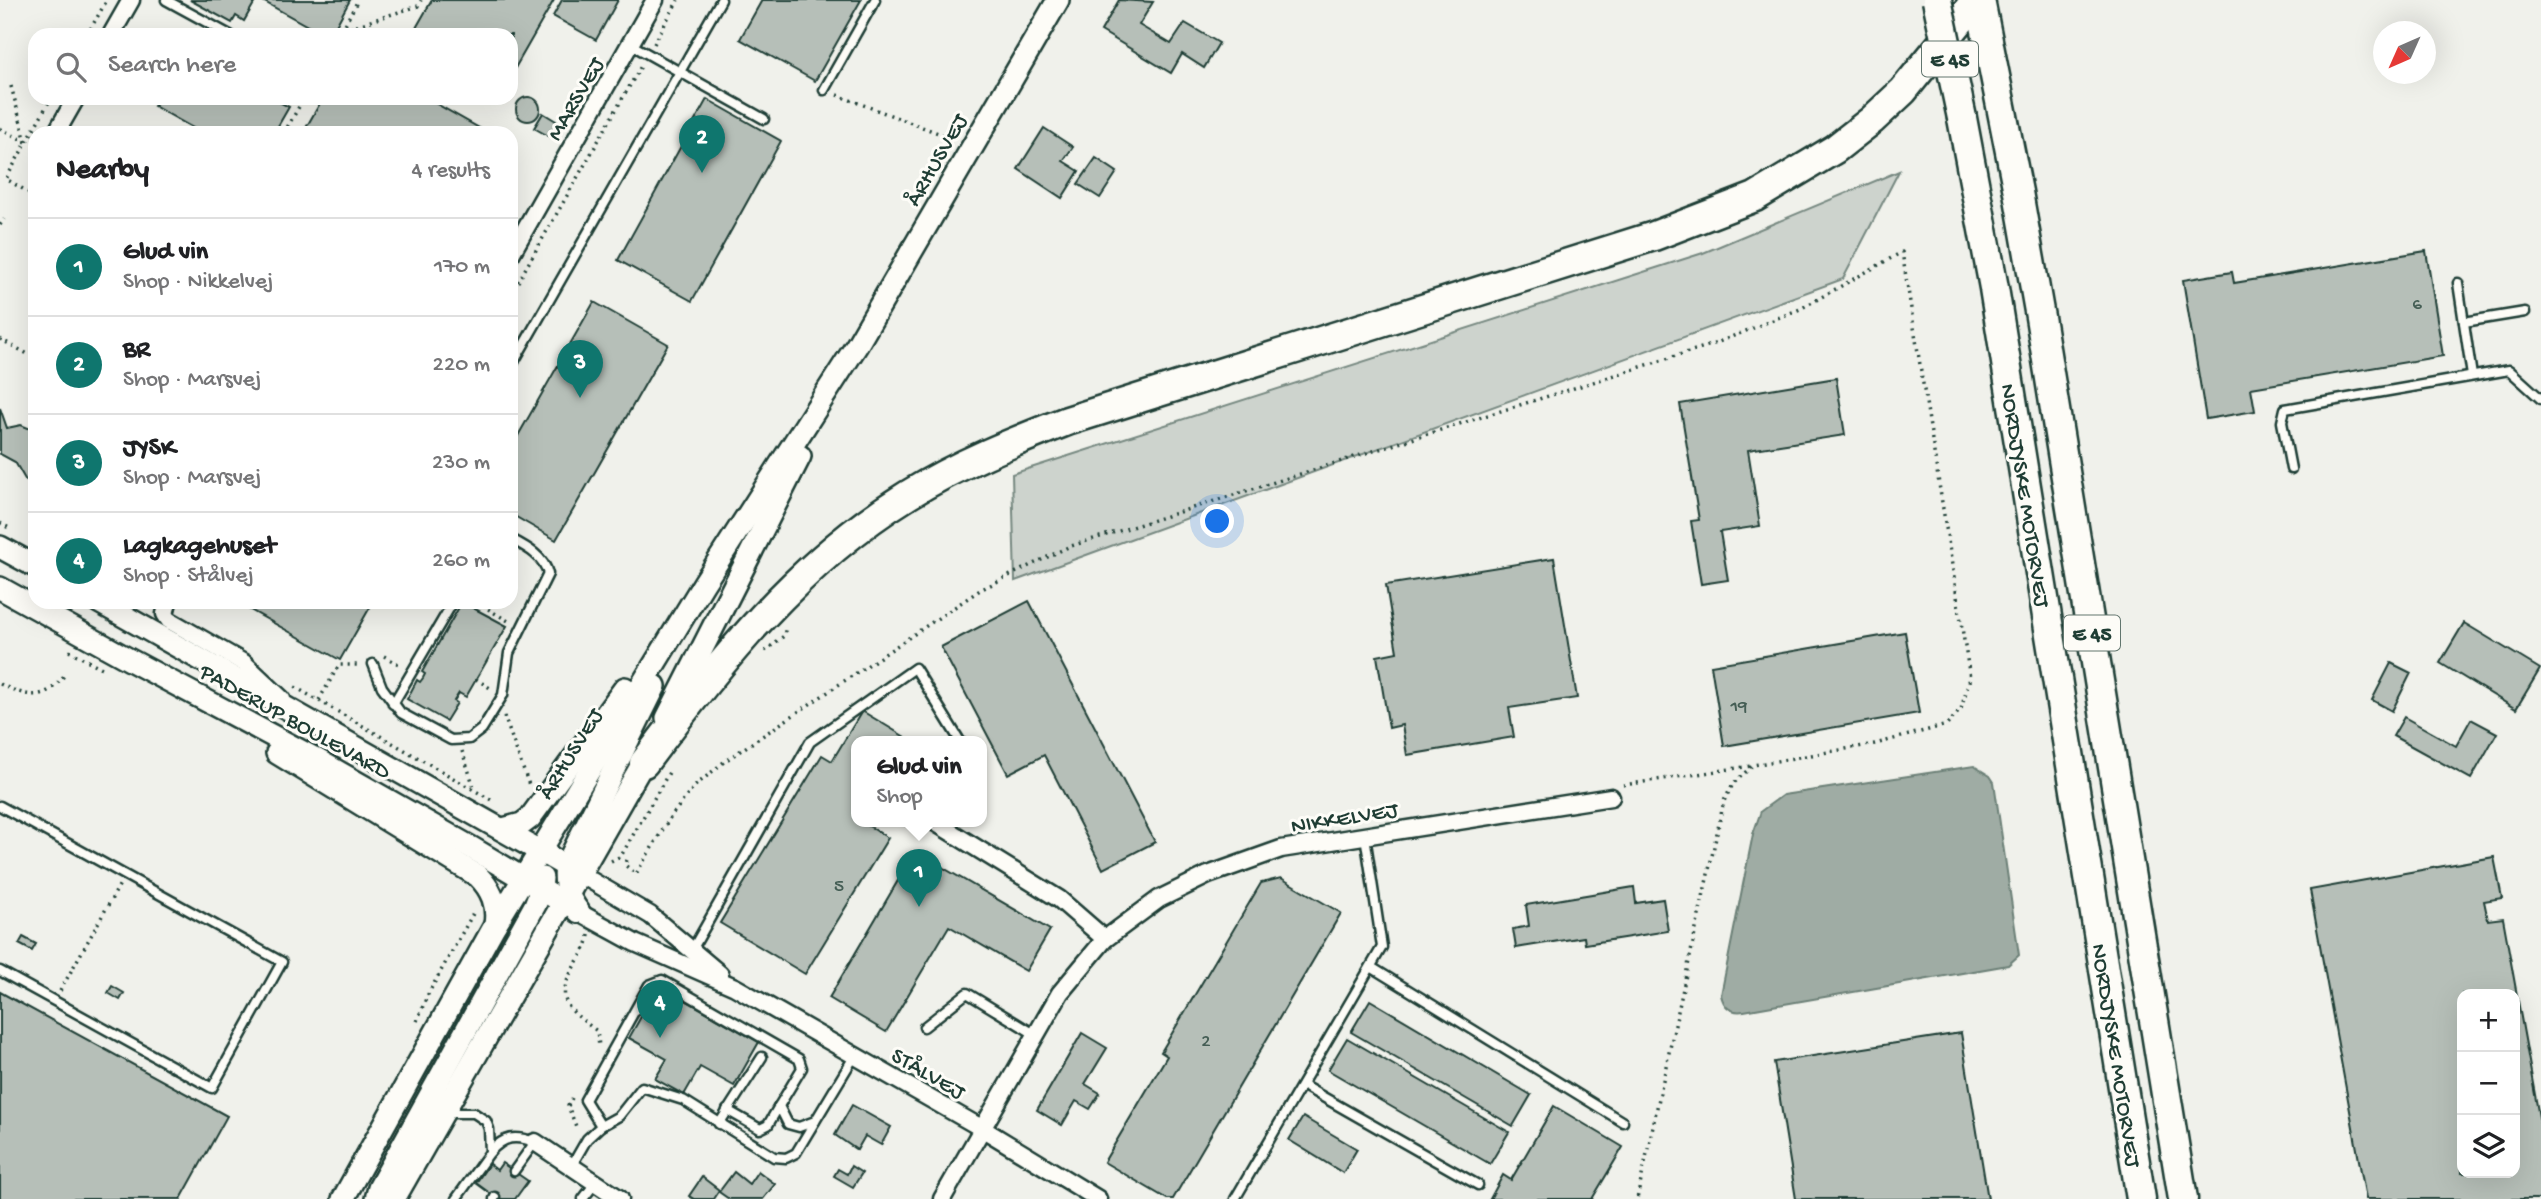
<!DOCTYPE html>
<meta charset="utf-8">
<style>
:root{--surface:#fff;--page:#f2f2f2;--text:#202124;--muted:#757577;--line:#e0e0e0;--accent:#0f766e}
body{margin:0;font-family:"Gochi Hand",sans-serif;background:var(--page);color:var(--text)}
.controls{position:absolute;right:21px;bottom:21px;display:grid;overflow:hidden;border-radius:14px;box-shadow:0 7px 28px #0002}
.controls button{width:63px;height:63px;display:grid;place-items:center;padding:0;border:0;border-bottom:2px solid var(--line);background:var(--surface);color:var(--text);font:35px sans-serif}
.compass{position:absolute;left:2373px;top:21px;width:63px;height:63px;border-radius:50%;background:var(--surface);box-shadow:0 7px 28px #0002;rotate:225deg}
.you{position:absolute;left:1218px;top:522px;width:24px;height:24px;margin:-18px;border:5px solid #fff;border-radius:50%;background:#1a73e8;box-shadow:0 0 0 10px #1a73e833}
.badge{display:grid;place-items:center;width:46px;height:46px;border-radius:50%;background:var(--accent);color:#fff;font-size:23px;font-weight:700}
.pin{position:absolute;translate:-50% -58px;filter:drop-shadow(0 2px 4px #0008)}
.pin::after{content:'';position:absolute;top:37px;width:24px;height:21px;background:inherit;clip-path:polygon(0 0,100% 0,50% 100%)}
.popup{position:absolute;left:851px;top:736px;width:136px;height:91px;box-sizing:border-box;display:grid;place-content:center;border-radius:14px;background:var(--surface);filter:drop-shadow(0 2px 5px #0005);font-size:23px;white-space:nowrap;color:var(--muted)}
.popup b{font-size:26px;color:var(--text)}
.popup::after{content:'';position:absolute;left:50%;top:100%;margin-left:-14px;border:14px solid transparent;border-top-color:var(--surface)}
.list{margin:0;padding:0;list-style:none}
h2{display:flex;justify-content:space-between;align-items:center;height:91px;margin:0;padding:0 28px;font-size:30px}
h2 small{font-size:23px;font-weight:400;color:var(--muted)}
.list li{display:grid;grid-template-columns:46px 1fr auto;gap:21px;align-items:center;box-sizing:border-box;height:98px;padding:0 28px;border-top:2px solid var(--line)}
.list b{display:block;font-size:26px;white-space:nowrap}
.list p{margin:0;font-size:23px;white-space:nowrap;color:var(--muted)}
.list em{font-size:23px;font-style:normal;color:var(--muted)}
.icon{flex:none;width:38px;height:38px;fill:none;stroke:currentColor;stroke-width:2;stroke-linecap:round;stroke-linejoin:round}
.map{position:relative;flex:none;width:2541px;height:1199px;overflow:hidden}
.search{position:absolute;background:var(--surface);box-shadow:0 7px 28px #0002;left:28px;top:28px;width:490px;height:77px;display:flex;align-items:center;gap:18px;box-sizing:border-box;padding:0 24px;border-radius:21px;color:var(--muted);font-size:26px}
.panel{position:absolute;background:var(--surface);box-shadow:0 7px 28px #0002;left:28px;top:126px;width:490px;height:483px;border-radius:21px}
.map>svg:first-child{display:block}
.green{fill:#cdd3cd;stroke:#768880;stroke-width:2}
.water{fill:#9faca4;stroke:#6c8077;stroke-width:2}
.building{fill:#b6bfb8;stroke:#1f3d34;stroke-width:2;fill-rule:evenodd}
.lines{fill:none;stroke-linecap:round;stroke-linejoin:round}
.lane-casing{stroke:#1f3d34;stroke-width:13}
.street-casing{stroke:#1f3d34;stroke-width:21}
.secondary-casing{stroke:#1f3d34;stroke-width:26}
.highway-casing{stroke:#1f3d34;stroke-width:33}
.path{stroke:#1f3d34;stroke-width:3.5;stroke-dasharray:2 5;stroke-linecap:butt}
.lane{stroke:#fdfcf7;stroke-width:8}
.street{stroke:#fdfcf7;stroke-width:16}
.secondary{stroke:#fdfcf7;stroke-width:21}
.highway{stroke:#fdfcf7;stroke-width:28}
.highway-bridge-casing{stroke:#1f3d34;stroke-width:33;stroke-linecap:butt}
.highway-bridge{stroke:#fdfcf7;stroke-width:28}
.labels{text-anchor:middle;stroke-width:6;stroke-linejoin:round;paint-order:stroke}
.number-label{font-size:19px;fill:#455e55}
.shield{fill:#fdfcf7;stroke:#62766e;stroke-width:2}
.shield-label{font-size:21px;font-weight:bold;fill:#1f3d34}
.street-label{font-size:23px;fill:#1f3d34;stroke:#fdfcf7}
</style>
<div class="map">
<svg width="2541" height="1199" viewBox="0 0 2541 1199">
<rect width="100%" height="100%" fill="#f0f1eb"/>
<filter id="ink" filterUnits="userSpaceOnUse"><feTurbulence type="fractalNoise" baseFrequency=".0143" numOctaves="2"/><feDisplacementMap in="SourceGraphic" scale="14" xChannelSelector="R" yChannelSelector="G"/><feConvolveMatrix kernelMatrix="1 2 1 2 8 2 1 2 1" color-interpolation-filters="sRGB"/></filter>
<g filter="url(#ink)">
<!-- green -->
<path class="green" d="M1899 171 1843 279 1015 581 1012 474 1703 253Z"/>
<!-- water -->
<path class="water" d="M1974 766 1990 776 1994 782 2019 955 2008 965 1744 1011C1731 1013 1724 1008 1721 995L1753 834 1761 811 1783 795Z"/>
<!-- building -->
<g class="building">
<path d="M190 0H256L244 21 236 16 232 23Z"/>
<path d="M261 0H350L331 35H324Z"/>
<path d="M432 0H554L511 75V35H412Z"/>
<path d="M562 0H618L596 40 553 16Z"/>
<path d="M762 0H861L815 81 740 39Z"/>
<path d="M1119 0 1153 2 1139 25 1171 44 1185 23 1219 43 1204 68 1182 54 1171 73 1101 31Z"/>
<circle cx="528" cy="109" r="12"/>
<path d="M159 98H272L289 107 274 133H202L154 106Z"/>
<path d="M323 98H426L488 133H303Z"/>
<path d="M707 99 781 141 692 301 618 260Z"/>
<path d="M543 113 561 124 552 138 534 128Z"/>
<path d="M1044 128 1073 147 1063 161 1079 171 1062 198 1018 169Z"/>
<path d="M1096 158 1117 172 1100 198 1078 184Z"/>
<path d="M2426 251 2443 356 2251 388 2255 411 2206 419 2183 280 2232 272 2234 283Z"/>
<path d="M594 302 668 344 556 540 511 514V448Z"/>
<path d="M1836 378 1845 435 1748 450 1760 526 1720 532 1728 580 1701 584 1691 521 1699 520 1680 404Z"/>
<path d="M0 408 7 428 21 425 33 430 35 427V484L26 481 15 462 0 454Z"/>
<path d="M1554 558 1577 698 1509 708 1514 737 1407 755 1402 725 1389 728 1377 656 1397 652 1386 585Z"/>
<path d="M1029 601 1155 842 1103 869 1044 755 1008 774 941 647Z"/>
<path d="M236 602H373L340 660Z"/>
<path d="M462 602 507 626 466 697 459 693 454 701 457 703 446 721 407 699 417 680 420 682 423 678 425 674 422 672Z"/>
<path d="M2464 623 2540 669 2516 709 2440 663Z"/>
<path d="M1905 632 1919 713 1724 746 1711 665Z"/>
<path d="M2391 663 2411 673 2392 711 2372 700Z"/>
<path d="M862 711 910 740 856 741V821H861L888 838 805 974 720 923 822 755 832 761Z"/>
<path d="M2404 717 2456 746 2471 719 2497 733 2471 779 2393 736Z"/>
<path d="M2494 857 2502 898 2484 901 2488 920 2503 918 2541 1128V1199H2366L2310 890ZM2462 994H2515V1173H2462Z"/>
<path d="M935 863 1050 930 1026 971 949 926 886 1032 829 998 906 867 925 879Z"/>
<path d="M1281 878 1341 913 1173 1199H1167L1104 1162 1167 1056 1161 1052 1261 883Z"/>
<path d="M1634 887 1636 903 1663 899 1668 931 1585 944 1584 937 1516 948 1513 929 1529 926 1526 905Z"/>
<path d="M23 937 36 944 32 951 19 944Z"/>
<path d="M659 985 759 1042 734 1086 700 1067 684 1095 655 1079 667 1059 629 1038Z"/>
<path d="M112 986 124 993 120 1000 108 993Z"/>
<path d="M0 992 227 1116 181 1199H0Z"/>
<path d="M1370 1000 1531 1095 1513 1126 1351 1032Z"/>
<path d="M1082 1033 1107 1048 1085 1084 1100 1093 1090 1109 1076 1101 1062 1125 1037 1110Z"/>
<path d="M1961 1033 1988 1199H1796L1774 1062Z"/>
<path d="M1347 1038 1509 1132 1490 1164 1328 1070Z"/>
<path d="M852 1105 891 1127 881 1145 865 1136 857 1150 835 1135Z"/>
<path d="M1554 1106 1623 1147 1592 1199H1490L1503 1175 1511 1180Z"/>
<path d="M1303 1117 1357 1149 1343 1173 1289 1140Z"/>
<path d="M502 1163 528 1181 515 1199H498L476 1183 489 1164 497 1170Z"/>
<path d="M851 1166 862 1173 853 1187 834 1176 838 1169 847 1174Z"/>
<path d="M758 1171 775 1184 763 1199H729L719 1192 734 1172 749 1184Z"/>
<path d="M702 1177 719 1190 713 1199H694L689 1196Z"/>
</g>
<g class="lines">
<defs>
<g id="lane">
<path d="M166 0 230 35"/>
<path d="M630 44 764 119"/>
<path d="M824 90 875 0"/>
<path d="M2458 283 2472 376"/>
<path d="M2464 322 2525 312"/>
<path d="M511 367 721 0"/>
<path d="M2291 469 2282 422 2285 409 2509 370 2541 399"/>
<path d="M373 664 382 687 401 713 451 740 469 739 482 729 503 695 509 653 548 574C544 556 526 547 511 539"/>
<path d="M393 704 453 602"/>
<path d="M0 806 282 962 212 1088 0 971"/>
<path d="M692 950 810 742 915 668 960 741"/>
<path d="M1371 967 1623 1122"/>
<path d="M924 1027 967 993 1036 1035"/>
<path d="M1302 1085 1478 1185"/>
<path d="M727 1110 760 1129 768 1125 779 1106"/>
<path d="M446 1113H474L486 1121 489 1129 490 1152 456 1199"/>
<path d="M719 1124 762 1057"/>
<path d="M601 1126 585 1100 649 985 662 980 799 1059 802 1068 779 1106 788 1124 799 1127 815 1121"/>
<path d="M490 1152C504 1136 515 1135 535 1142L514 1171"/>
<path d="M572 1165 587 1139 601 1126 619 1116 642 1087 683 1100 774 1157 786 1158 796 1153 855 1055"/>
<path d="M494 1199 495 1197"/>
<path d="M583 1199 596 1182"/>
<path d="M1235 1199 1382 947 1365 836"/>
</g>
<g id="street">
<path d="M111 35 131 0"/>
<path d="M56 133 76 98"/>
<path d="M511 254 655 0"/>
<path d="M168 602 165 614 169 620 244 663 282 699"/>
<path d="M933 821 1059 899 1105 939"/>
<path d="M580 874 650 915 720 974"/>
<path d="M571 908 635 943 735 987 983 1129 1098 1199"/>
<path d="M535 1142 620 1199"/>
<path d="M942 1199 1060 993 1105 939 1159 899 1208 875 1281 849 1611 797"/>
</g>
<g id="secondary">
<path d="M0 547 35 566"/>
<path d="M0 588 130 660 312 757 472 848 564 903"/>
<path d="M99 602 580 874"/>
<path d="M667 718 800 456"/>
<path d="M277 753 478 876C492 890 498 905 495 925"/>
<path d="M503 829 522 824 530 818 625 688"/>
<path d="M579 912C568 898 563 884 566 866L655 686"/>
<path d="M343 1199 495 925 704 583 857 345 1058 0"/>
<path d="M376 1199 379 1188 535 905 541 890 542 878"/>
<path d="M394 1199 651 749"/>
</g>
<g id="highway">
<path d="M1980 0 2018 192 2040 317 2183 1199"/>
<path d="M1962 118 1994 288 2141 1199"/>
<path d="M644 763C719 662 799 562 908 495 958 464 1013 442 1067 421L1654 236 1755 197 1835 149 1872 120 1903 91 1961 20 1975 0"/>
</g>
</defs>
<!-- lane casing -->
<use href="#lane" class="lane-casing"/>
<!-- street casing -->
<use href="#street" class="street-casing"/>
<!-- secondary casing -->
<use href="#secondary" class="secondary-casing"/>
<!-- highway casing -->
<use href="#highway" class="highway-casing"/>
<!-- path -->
<g class="path">
<path d="M342 30 358 0"/>
<path d="M87 35 107 0"/>
<path d="M339 35 342 30 418 6 421 0"/>
<path d="M654 44 678 0"/>
<path d="M11 86 26 142"/>
<path d="M837 95 954 139"/>
<path d="M0 128 26 142"/>
<path d="M284 133 304 98"/>
<path d="M35 196 6 179 51 98"/>
<path d="M0 225 4 219"/>
<path d="M511 294 641 66"/>
<path d="M0 339 35 358"/>
<path d="M0 523 9 528"/>
<path d="M476 602 510 622"/>
<path d="M69 651 102 668"/>
<path d="M765 651 784 636 786 626"/>
<path d="M384 656 402 666"/>
<path d="M476 679 490 688"/>
<path d="M0 684C29 698 45 702 66 673"/>
<path d="M295 687 495 802"/>
<path d="M319 700 339 665H361"/>
<path d="M504 716 529 785"/>
<path d="M462 751 474 787"/>
<path d="M1623 785 1751 766"/>
<path d="M627 860 625 865 636 874 671 816 695 786 725 761 980 590 1068 547 1714 344 1800 309 1902 252 1970 678 1961 709 1947 725 1875 744 1753 765 1733 784 1724 801 1637 1199"/>
<path d="M611 861 621 856 671 769"/>
<path d="M589 935C588 945 583 952 578 960 554 999 563 1006 597 1031L599 1046"/>
<path d="M60 991 120 884"/>
<path d="M417 1021 427 996 475 910"/>
<path d="M572 1098 568 1106 577 1129"/>
</g>
<!-- lane -->
<use href="#lane" class="lane"/>
<!-- street -->
<use href="#street" class="street"/>
<!-- secondary -->
<use href="#secondary" class="secondary"/>
<!-- highway -->
<use href="#highway" class="highway"/>
<defs>
<path id="highway-bridge" d="M1937 0 1962 118"/>
</defs>
<!-- highway-bridge casing -->
<use href="#highway-bridge" class="highway-bridge-casing"/>
<!-- highway-bridge -->
<use href="#highway-bridge" class="highway-bridge"/>
</g>
</g>
<g class="labels">
<!-- number labels -->
<g class="number-label">
<text x="2417" y="309">6</text>
<text x="1739" y="711">19</text>
<text x="839" y="891">5</text>
<text x="1206" y="1046">2</text>
</g>
<!-- shield labels -->
<g class="shield">
<rect x="1922" y="41.5" width="56" height="35" rx="5"/>
<rect x="2064" y="615.5" width="56" height="35" rx="5"/>
</g>
<g class="shield-label">
<text x="1950" y="66">E 45</text>
<text x="2092" y="640">E 45</text>
</g>
<!-- street labels -->
<g class="street-label">
<text transform="translate(574 98) rotate(-60)" y="8">MARSVEJ</text>
<text transform="translate(935 159) rotate(-60)" y="8">ÅRHUSVEJ</text>
<text transform="translate(2027 495) rotate(81)" y="8">NORDJYSKE MOTORVEJ</text>
<text transform="translate(296 720) rotate(29)" y="8">PADERUP BOULEVARD</text>
<text transform="translate(569 753) rotate(-58)" y="8">ÅRHUSVEJ</text>
<text transform="translate(1344 816) rotate(-9)" y="8">NIKKELVEJ</text>
<text transform="translate(2118 1055) rotate(81)" y="8">NORDJYSKE MOTORVEJ</text>
<text transform="translate(929 1072) rotate(30)" y="8">STÅLVEJ</text>
</g>
</g>
</svg>
<div class="controls">
<button>+</button>
<button>−</button>
<button><svg class="icon" aria-label="layers" viewBox="0 0 24 24"><path d="M12 4l9 5-9 5-9-5zM3 14l9 5 9-5"/></svg></button>
</div>
<svg class="compass" viewBox="-18 -18 36 36"><path d="M0-13l5 13h-10z" fill="#e53935"/><path d="M0 13l5-13h-10z" fill="#757577"/></svg>
<div class="you"></div>
<div class="pin badge" style="left:919px;top:907px">1</div>
<div class="popup"><b>Glud vin</b>Shop</div>
<div class="pin badge" style="left:702px;top:173px">2</div>
<div class="pin badge" style="left:580px;top:398px">3</div>
<div class="pin badge" style="left:660px;top:1038px">4</div>
<div class="search"><svg class="icon" aria-label="search" viewBox="0 0 24 24"><circle cx="10" cy="10" r="6"/><path d="M15 15l6 6"/></svg>Search here</div>
<section class="panel">
<h2>Nearby<small>4 results</small></h2>
<ul class="list">
<li><span class="badge">1</span><div><b>Glud vin</b><p>Shop · Nikkelvej</p></div><em>170 m</em></li>
<li><span class="badge">2</span><div><b>BR</b><p>Shop · Marsvej</p></div><em>220 m</em></li>
<li><span class="badge">3</span><div><b>JYSK</b><p>Shop · Marsvej</p></div><em>230 m</em></li>
<li><span class="badge">4</span><div><b>Lagkagehuset</b><p>Shop · Stålvej</p></div><em>260 m</em></li>
</ul>
</section>
</div>
